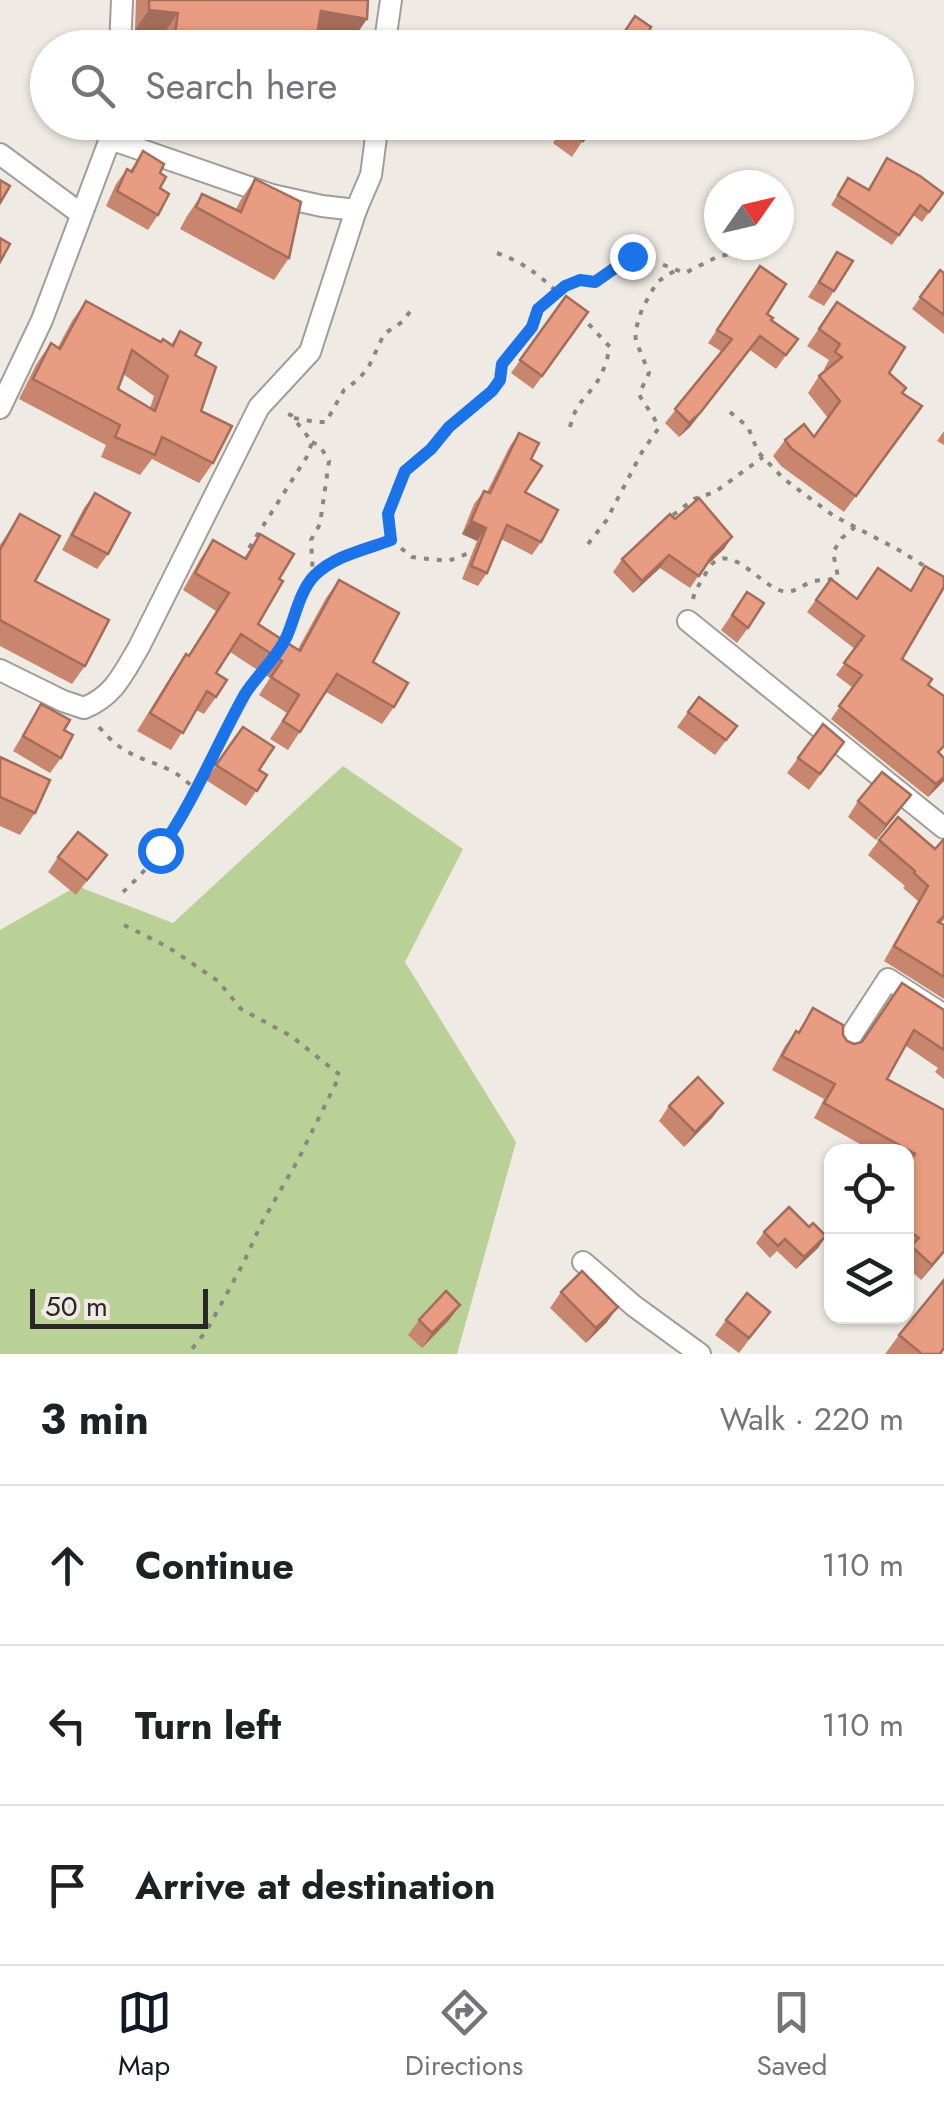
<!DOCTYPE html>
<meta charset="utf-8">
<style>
:root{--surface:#fff;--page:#f6f6f6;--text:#202124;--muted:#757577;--line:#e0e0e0;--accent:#111827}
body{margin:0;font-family:Jost,sans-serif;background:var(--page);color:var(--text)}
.controls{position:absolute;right:30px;bottom:30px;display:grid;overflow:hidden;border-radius:20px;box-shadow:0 2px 8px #0004}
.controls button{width:90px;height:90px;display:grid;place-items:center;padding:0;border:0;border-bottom:2px solid var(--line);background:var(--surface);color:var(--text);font:50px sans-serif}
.compass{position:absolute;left:704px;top:170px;width:90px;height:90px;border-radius:50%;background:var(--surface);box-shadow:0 2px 8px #0004;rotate:56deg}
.scale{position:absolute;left:30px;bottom:25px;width:178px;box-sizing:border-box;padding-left:10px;border:5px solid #2a2826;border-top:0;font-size:28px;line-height:35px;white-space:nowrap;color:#2a2826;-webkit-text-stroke:8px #f0eae4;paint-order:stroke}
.stop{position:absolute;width:30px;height:30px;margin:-22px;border:8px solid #1a73e8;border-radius:50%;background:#fff}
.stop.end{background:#1a73e8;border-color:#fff;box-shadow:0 2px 10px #0008}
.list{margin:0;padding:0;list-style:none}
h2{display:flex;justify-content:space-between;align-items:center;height:130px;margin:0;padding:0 40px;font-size:42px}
h2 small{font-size:32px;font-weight:400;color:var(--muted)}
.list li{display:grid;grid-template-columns:65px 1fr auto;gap:30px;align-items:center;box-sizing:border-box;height:160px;padding:0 40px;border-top:2px solid var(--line)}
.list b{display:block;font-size:38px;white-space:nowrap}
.list em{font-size:32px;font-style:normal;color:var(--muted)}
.icon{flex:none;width:55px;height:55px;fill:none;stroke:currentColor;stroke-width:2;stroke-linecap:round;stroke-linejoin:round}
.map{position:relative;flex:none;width:944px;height:1354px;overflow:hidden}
.search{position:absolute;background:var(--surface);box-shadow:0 2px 8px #0004;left:30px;right:30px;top:30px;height:110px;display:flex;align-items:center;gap:25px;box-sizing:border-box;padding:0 35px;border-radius:55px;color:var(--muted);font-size:38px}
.sheet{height:610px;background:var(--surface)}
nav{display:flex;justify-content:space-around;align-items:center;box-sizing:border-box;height:140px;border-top:2px solid var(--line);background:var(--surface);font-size:28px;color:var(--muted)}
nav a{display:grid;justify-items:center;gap:5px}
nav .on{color:var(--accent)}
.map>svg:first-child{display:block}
.green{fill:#b9d096}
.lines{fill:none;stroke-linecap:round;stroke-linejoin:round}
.street-casing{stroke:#a29d98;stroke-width:24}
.path{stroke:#8a8682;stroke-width:4;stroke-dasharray:5 8;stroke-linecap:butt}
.street{stroke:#fff;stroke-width:20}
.wall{fill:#c8866f;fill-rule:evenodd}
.shaded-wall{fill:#a26d5a}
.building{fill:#e89c81;stroke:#a26d5a;stroke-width:2.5;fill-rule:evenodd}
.route{stroke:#1a73e8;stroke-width:12}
</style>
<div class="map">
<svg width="944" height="1354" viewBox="0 0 944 1354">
<rect width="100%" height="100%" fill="#f0eae4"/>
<!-- green -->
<path class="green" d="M343 766 463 849 405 962 516 1142 457 1354H0V930L77 886 173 923Z"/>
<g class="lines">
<defs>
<g id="street">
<path d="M120 48 122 0"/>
<path d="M384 48 391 0"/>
<path d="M110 139 272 195 322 206 356 210 371 175 378 122"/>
<path d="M0 154 81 214"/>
<path d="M0 408 42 320 110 139 112 122"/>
<path d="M688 621 944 828"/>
<path d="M0 670 63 701 84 708C114 696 123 674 139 647L259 407 310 352 356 210"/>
<path d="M845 1045 888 979 944 1015"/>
<path d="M583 1262 634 1306 700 1354"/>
</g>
</defs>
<!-- street casing -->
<use href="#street" class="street-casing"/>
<!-- path -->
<g class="path">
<path d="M497 253C524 263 537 273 558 293"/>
<path d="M548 300C565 286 572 279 595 282L632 256 653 261 685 273 719 256 733 254"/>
<path d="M730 412 748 427 758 452 784 479 834 516 897 549 926 567"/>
<path d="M294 418 316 422H326L344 390 359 379 369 366 384 334 402 322 412 309"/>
<path d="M570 427C576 404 581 403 595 385 603 374 607 360 610 347L582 317"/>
<path d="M312 442 320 446 329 461 320 524 311 540 313 576 352 551H362L391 540 388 515 405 471 431 449 449 427 492 391 500 379 502 364 531 327 539 309 548 300 562 304"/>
<path d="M673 515 694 499 715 492 763 457"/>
<path d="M391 540 412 557 429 559 448 561 477 550"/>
<path d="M588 544 606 521 642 452 658 429C656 416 645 407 639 394L649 373 636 341 635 332 642 309 657 282 676 270"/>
<path d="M249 548 308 455 312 442 291 415 282 412"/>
<path d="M492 549 502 555"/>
<path d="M693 599C695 589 702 581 707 571 726 537 757 582 779 590 794 596 801 584 815 581 823 579 829 581 838 577L833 552 842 538 855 527"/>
<path d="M283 645 298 606 313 576"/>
<path d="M99 727C124 756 136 755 168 769 178 773 186 782 195 788"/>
<path d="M123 892C147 870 171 841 186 812 210 765 229 714 262 672"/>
<path d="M124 925 168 947 218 981 241 1009 291 1036 340 1075 298 1160 261 1224 244 1262 207 1330 188 1354"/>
</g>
<!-- street -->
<use href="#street" class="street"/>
</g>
<!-- wall -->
<g class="wall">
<path d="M136 0H368L367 19 353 39 318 33 315 48H162L164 33 135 30Z"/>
<path d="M566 122H595L572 157 553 143Z"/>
<path d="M143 151 160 173 158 215 148 230 106 206 116 184 127 169 130 171Z"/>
<path d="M887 158 943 193 922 222 913 215 892 245 831 205 848 178 868 189Z"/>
<path d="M255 179 289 258 274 280 180 229 187 216 202 194 236 209 240 201Z"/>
<path d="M837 252 834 291 824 306 808 297Z"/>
<path d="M760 266 767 314 771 320 798 339 776 369 750 350 690 427 679 437 665 423 722 352 708 343Z"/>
<path d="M940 270 944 273V334L912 309Z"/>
<path d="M566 296 588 312 533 389 511 373Z"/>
<path d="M86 301 160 342 171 345 180 331 195 355 201 411 213 463 199 483 152 459 140 475 101 457 106 445 19 399 37 363 51 343 58 347 72 321ZM123 374 154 396 150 408 118 389Z"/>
<path d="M837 302 902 393 922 406 844 512 781 466 773 456 785 440 814 437 828 418 808 393 819 376 826 370 824 369 829 360 807 346Z"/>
<path d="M944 431V445L937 441Z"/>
<path d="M519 433 531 459 525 492 541 542 532 555 501 539 487 573 478 586 462 579 477 541 462 534 474 504 484 491 487 492 510 446Z"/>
<path d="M95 493 108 554 97 569 62 550 84 508Z"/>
<path d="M20 514 35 581 85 666 72 684 0 646V545Z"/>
<path d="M675 519 732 537 724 549 704 568 690 588 660 568 633 593 613 572 622 559Z"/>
<path d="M260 534 279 579 258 624 298 649 326 598 339 580 373 662 394 707 382 724 326 692 288 750 270 739 287 713 259 695 270 678 230 652 216 673V697L204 714 196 710 171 750 137 731 174 671 186 654 189 655 216 611 183 590 201 558 213 540 244 558Z"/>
<path d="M925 566 902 659 928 685 940 754 944 758V781L928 797 831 719 853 688 836 675 855 649 807 612 831 579 857 599 910 590Z"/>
<path d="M747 592 748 628 737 643 721 630Z"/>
<path d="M699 697 737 726 715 755 677 727Z"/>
<path d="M41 704 64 730 61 758 50 773 13 751Z"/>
<path d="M243 727 259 770 267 775 246 806 206 780Z"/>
<path d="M844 742 809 790 787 773 798 758Z"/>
<path d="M0 757 35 813 20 835 0 826Z"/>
<path d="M858 801 900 810 876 840 848 817Z"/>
<path d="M944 839V920L941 923 944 925V999L884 961 918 901 903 888 905 886 868 855 879 840 935 849Z"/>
<path d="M107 855 76 895 48 872 58 857Z"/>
<path d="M813 1008 847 1041 854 1044 862 1042 944 1010V1079L935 1072 938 1068 906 1046 887 1079 944 1110V1253L921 1280 906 1266V1152H874L814 1118 824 1099 772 1070 785 1046 796 1031 798 1032Z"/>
<path d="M723 1103 712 1118 684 1147 659 1121 669 1106Z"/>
<path d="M809 1227 826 1236 818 1248 796 1269 777 1251 770 1258 756 1243 764 1232Z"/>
<path d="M561 1292 607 1322 586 1343 550 1308Z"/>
<path d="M460 1305 449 1320 422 1348 408 1335 419 1320Z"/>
<path d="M770 1312 739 1353 715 1335 726 1320Z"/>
<path d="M899 1335 941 1354H885Z"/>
</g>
<!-- shaded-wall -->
<g class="shaded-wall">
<path d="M149 10 178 13 164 33 135 30Z"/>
<path d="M321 11 367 19 353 39 307 31Z"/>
<path d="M760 336 690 427 679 437 689 423Z"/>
<path d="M471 521 486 528 477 541 462 534Z"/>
<path d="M732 537 724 549 704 568 712 556Z"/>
<path d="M669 555 660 568 633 593 642 581Z"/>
<path d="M944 777V781L928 797 936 784Z"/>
<path d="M911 795 900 810 876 840 886 825Z"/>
<path d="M723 1103 712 1118 684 1147 695 1132Z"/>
<path d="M826 1236 818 1248 796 1269 804 1257Z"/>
<path d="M944 1251V1253L921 1280 932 1265Z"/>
<path d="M460 1305 449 1320 422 1348 432 1333Z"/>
<path d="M618 1307 607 1322 586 1343 596 1328Z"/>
</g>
<!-- building -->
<g class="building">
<path d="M149 0H368L367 19 321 11 315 48H173L178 13 149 10Z"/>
<path d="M635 16 651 27 648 33 665 42 662 48 615 46Z"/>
<path d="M567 122H595L583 141 563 128Z"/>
<path d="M143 151 164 164 160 173 166 177 160 188 169 194 158 215 117 191 127 169 132 172Z"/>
<path d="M887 158 920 176 943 193 929 212 920 205 899 235 838 195 848 178 869 190Z"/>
<path d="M255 179 301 202 289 258 196 207 202 194 241 212Z"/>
<path d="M0 180 10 186 0 203Z"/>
<path d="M0 238 10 244 0 262Z"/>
<path d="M837 252 853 261 834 291 819 282Z"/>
<path d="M760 266 786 284 767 314 773 318 771 320 798 339 786 355 760 336 700 413 689 423 675 409 732 339 717 330Z"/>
<path d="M940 270 944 273V315L920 297Z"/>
<path d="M566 296 588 312 542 376 520 360Z"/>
<path d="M86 301 161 342 163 339 173 346 180 331 201 343 195 355 216 367 201 411 232 426 213 463 162 437 155 455 115 437 120 425 33 379 51 343 60 349ZM132 350 168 376 155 411 118 389Z"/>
<path d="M837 302 905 347 889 373 906 388 902 393 922 406 856 496 792 449 785 440 804 424 814 437 840 401 819 376 842 357 835 352 840 344 819 329Z"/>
<path d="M519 433 539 443 531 459 542 466 525 492 558 510 541 542 507 525 487 573 471 566 486 528 471 521 484 491 490 493Z"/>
<path d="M95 493 130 513 108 554 72 535Z"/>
<path d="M699 498 732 537 712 556 699 576 669 555 642 581 622 559 670 514 675 519Z"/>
<path d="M20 514 60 536 35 581 109 620 85 666 0 620V550Z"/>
<path d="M260 534 294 554 279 579 283 581 258 624 300 651 339 580 399 613 373 662 408 683 394 707 337 674 300 732 283 721 299 695 271 677 282 661 241 634 216 673 227 680 216 697 207 691 183 733 150 713 186 654 189 656 229 593 195 573 213 540 246 559Z"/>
<path d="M925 566 944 577V587L902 659 932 679 928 685 944 696V746L938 752 944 758V777L936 784 839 706 862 675 844 663 864 636 816 600 831 579 857 599 878 568 911 591Z"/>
<path d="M747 592 764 603 748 628 732 615Z"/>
<path d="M699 697 737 726 726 740 688 712Z"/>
<path d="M41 704 70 720 64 730 73 735 61 758 23 736Z"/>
<path d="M823 724 844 742 820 774 798 758Z"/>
<path d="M243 727 274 747 259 770 267 775 257 791 216 765Z"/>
<path d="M0 757 50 780 35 813 0 797Z"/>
<path d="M882 772 911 795 886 825 858 801Z"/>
<path d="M898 817 935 849 944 839V916L938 922 944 925V977L894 946 928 886 914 873 915 871 879 840Z"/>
<path d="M78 832 107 855 87 880 58 857Z"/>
<path d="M902 983 944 1010V1050L914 1030 887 1079 944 1110V1251L932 1265 911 1246 919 1238 906 1229V1166L915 1154 824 1103 835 1084 782 1056 796 1031 799 1033 813 1008 843 1025V1035L847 1041 854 1044 862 1042Z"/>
<path d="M698 1077 723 1103 695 1132 669 1106Z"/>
<path d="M789 1207 809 1227 813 1223 826 1236 804 1257 785 1239 778 1246 764 1232Z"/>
<path d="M582 1271 618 1307 596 1328 561 1292Z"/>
<path d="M944 1280V1348L940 1354H922L899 1335Z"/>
<path d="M446 1291 460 1305 432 1333 419 1320Z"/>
<path d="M747 1293 770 1312 749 1338 726 1320Z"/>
</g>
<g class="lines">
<!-- route -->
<path class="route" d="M160 850C194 801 216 746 245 694 257 675 276 659 286 638 295 619 299 591 315 575 336 555 365 550 391 540L388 514 405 471 431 449 449 427 492 391 500 380 502 364 532 327 538 309 565 286 580 280 595 282 632 256"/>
</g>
</svg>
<div class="controls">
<button><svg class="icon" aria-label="locate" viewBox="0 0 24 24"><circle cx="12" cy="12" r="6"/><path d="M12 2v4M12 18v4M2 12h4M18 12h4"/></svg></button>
<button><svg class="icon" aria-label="layers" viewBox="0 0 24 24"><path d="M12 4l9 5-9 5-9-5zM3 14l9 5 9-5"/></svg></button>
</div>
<svg class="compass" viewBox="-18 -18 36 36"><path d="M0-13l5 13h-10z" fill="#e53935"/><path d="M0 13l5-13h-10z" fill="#757577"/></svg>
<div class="scale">50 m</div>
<div class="stop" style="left:160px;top:850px"></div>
<div class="stop end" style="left:632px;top:256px"></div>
<div class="search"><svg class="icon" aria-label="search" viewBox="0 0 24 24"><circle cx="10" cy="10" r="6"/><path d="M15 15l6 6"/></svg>Search here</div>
</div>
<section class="sheet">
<h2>3 min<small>Walk · 220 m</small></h2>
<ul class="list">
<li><svg class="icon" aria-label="ahead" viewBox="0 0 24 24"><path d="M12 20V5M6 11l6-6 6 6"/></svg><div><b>Continue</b></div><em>110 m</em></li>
<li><svg class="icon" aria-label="left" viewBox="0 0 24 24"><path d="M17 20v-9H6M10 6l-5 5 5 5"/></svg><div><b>Turn left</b></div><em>110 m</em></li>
<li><svg class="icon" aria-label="arrive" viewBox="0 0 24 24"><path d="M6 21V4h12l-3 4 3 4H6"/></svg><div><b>Arrive at destination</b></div></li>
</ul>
</section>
<nav>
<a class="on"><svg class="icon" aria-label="map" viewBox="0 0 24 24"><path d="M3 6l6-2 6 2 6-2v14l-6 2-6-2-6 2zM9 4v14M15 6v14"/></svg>Map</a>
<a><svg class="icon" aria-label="directions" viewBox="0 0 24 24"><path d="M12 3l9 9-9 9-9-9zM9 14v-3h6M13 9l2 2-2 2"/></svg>Directions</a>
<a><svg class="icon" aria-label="saved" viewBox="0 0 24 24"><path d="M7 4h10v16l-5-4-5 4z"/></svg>Saved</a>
</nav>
